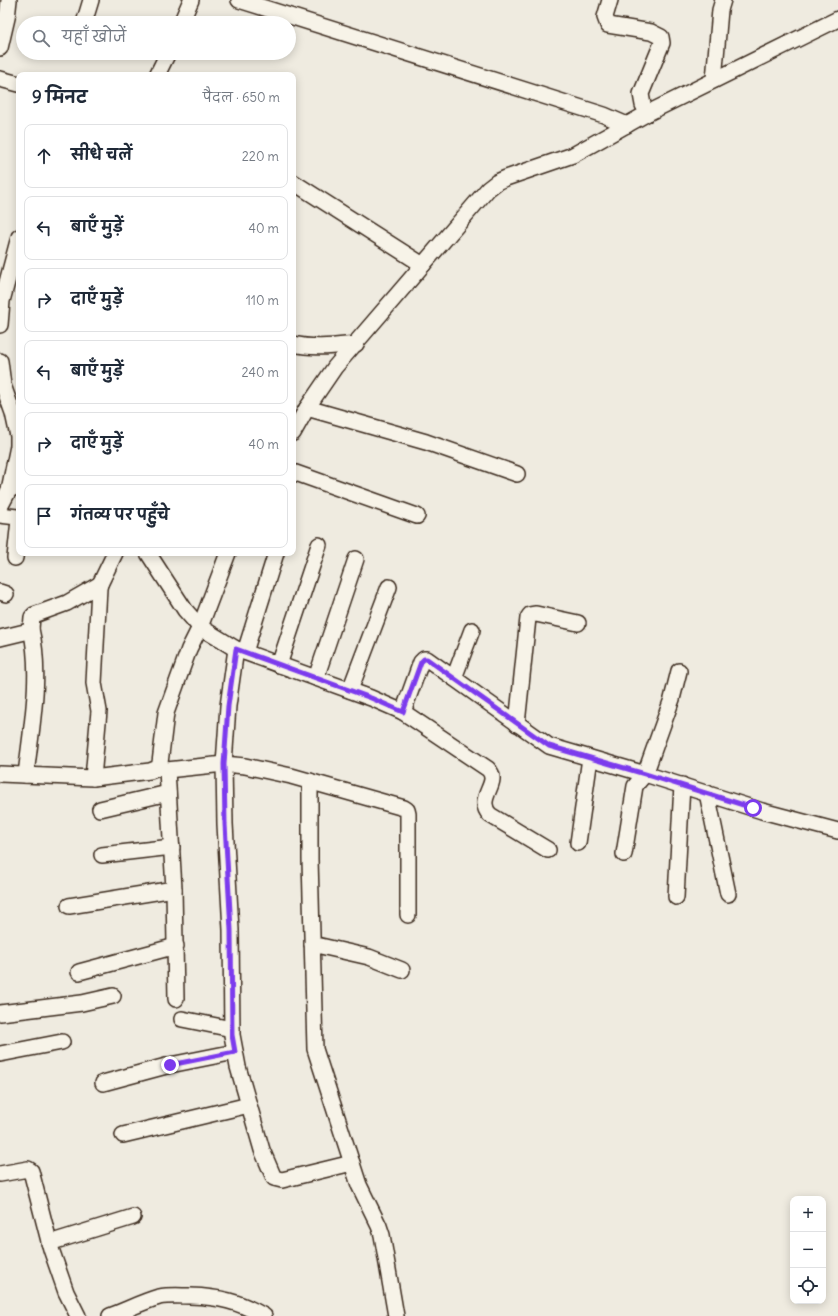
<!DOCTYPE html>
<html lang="hi">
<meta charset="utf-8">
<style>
:root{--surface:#fff;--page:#f2f2f3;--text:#1f2937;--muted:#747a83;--line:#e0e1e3}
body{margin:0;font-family:Delius,"Playpen Sans Deva",sans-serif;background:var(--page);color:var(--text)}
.controls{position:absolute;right:12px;bottom:12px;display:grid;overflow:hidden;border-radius:8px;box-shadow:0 2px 10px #0003}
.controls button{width:36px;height:36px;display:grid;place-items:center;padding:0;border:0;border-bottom:1px solid var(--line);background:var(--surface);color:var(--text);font:20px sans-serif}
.stop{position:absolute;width:12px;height:12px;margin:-9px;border:3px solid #7c3aed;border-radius:50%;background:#fff}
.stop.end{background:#7c3aed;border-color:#fff;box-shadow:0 1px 4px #0008}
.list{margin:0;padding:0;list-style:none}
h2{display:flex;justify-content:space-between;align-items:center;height:52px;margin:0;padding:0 16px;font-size:17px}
h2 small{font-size:13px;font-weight:400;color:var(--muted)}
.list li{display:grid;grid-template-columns:26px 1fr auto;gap:12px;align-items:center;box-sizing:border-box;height:64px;margin:0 8px 8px;padding:0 8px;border:1px solid var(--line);border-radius:8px}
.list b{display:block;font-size:15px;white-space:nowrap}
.list em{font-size:13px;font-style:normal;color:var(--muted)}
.icon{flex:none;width:22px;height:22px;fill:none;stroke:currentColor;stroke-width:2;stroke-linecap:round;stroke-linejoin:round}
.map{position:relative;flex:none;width:838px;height:1316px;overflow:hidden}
.search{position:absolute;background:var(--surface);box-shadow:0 2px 10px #0003;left:16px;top:16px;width:280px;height:44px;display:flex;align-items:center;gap:10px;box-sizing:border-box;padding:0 14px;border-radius:22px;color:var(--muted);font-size:15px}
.panel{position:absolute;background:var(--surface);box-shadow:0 2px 10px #0003;left:16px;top:72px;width:280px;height:484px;border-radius:8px}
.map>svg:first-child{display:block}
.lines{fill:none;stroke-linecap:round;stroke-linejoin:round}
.minor-casing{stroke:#3b2a1e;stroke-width:18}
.minor{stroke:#f7f3e8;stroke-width:15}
.route{stroke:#7c3aed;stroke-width:5}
</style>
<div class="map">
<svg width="838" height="1316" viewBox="0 0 838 1316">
<rect width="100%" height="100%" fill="#efebe0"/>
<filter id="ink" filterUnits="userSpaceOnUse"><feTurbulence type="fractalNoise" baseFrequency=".025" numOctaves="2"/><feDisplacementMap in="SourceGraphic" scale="8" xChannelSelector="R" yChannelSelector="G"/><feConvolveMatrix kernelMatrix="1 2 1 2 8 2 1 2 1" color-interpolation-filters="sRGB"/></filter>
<g filter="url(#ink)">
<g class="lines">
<defs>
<g id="minor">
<path d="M239 0 604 115 627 125"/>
<path d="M610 0 605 17 608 25 651 32 661 37 662 43 641 94 643 105 648 113"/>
<path d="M84 23 91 0"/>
<path d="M181 23 191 0"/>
<path d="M0 48 7 18 9 0"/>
<path d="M157 75 168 53"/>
<path d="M0 79 19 84"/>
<path d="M714 80 720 10 723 0"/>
<path d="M293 182 423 265"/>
<path d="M0 325 2 301 19 237"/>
<path d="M293 344C314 349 335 346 356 344"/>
<path d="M0 361 3 385 13 413 18 436V446L9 490"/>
<path d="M307 408 426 442 517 474"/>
<path d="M293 433 307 408 335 367 488 189 497 182 506 178 573 155 648 113 838 19"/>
<path d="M293 472 417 516"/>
<path d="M0 507 9 490 18 486"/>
<path d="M0 515 17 517 19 520 15 558"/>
<path d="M148 553 185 610 200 627 236 649 371 698 403 712 488 769C502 783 474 798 490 815L548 850"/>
<path d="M0 592 6 594"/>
<path d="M0 638 29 631 31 629 32 617 34 615 67 603 100 584"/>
<path d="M236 649 228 706 224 764 225 824 231 930 232 1035 238 1067 262 1150 274 1178 282 1180 352 1163"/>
<path d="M245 652 276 553"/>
<path d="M279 665 319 545"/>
<path d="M316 678 356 559"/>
<path d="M454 678 472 630"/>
<path d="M350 690 389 587"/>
<path d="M403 712 421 662 424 659H427L549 746 645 774 762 811 838 831"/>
<path d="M517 724 528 618 530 615 536 614 578 623"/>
<path d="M158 768 167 770 224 764 245 766 291 776 404 808 407 810 408 814V915"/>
<path d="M167 770 174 889 176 999"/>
<path d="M0 774 93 778 150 771 158 768 160 763 166 713 189 649 200 627 228 553"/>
<path d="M26 775C31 729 42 675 31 629"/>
<path d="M93 778 99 711 94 683 99 588 100 584 115 553"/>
<path d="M310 781V859L315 1049 359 1185 379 1226 382 1235 396 1316"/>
<path d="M707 793 728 894"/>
<path d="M100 809 168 793"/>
<path d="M578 843 590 758"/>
<path d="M624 854 635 786 645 774 648 766 672 699 679 671"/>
<path d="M102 855 172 847"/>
<path d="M676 897 682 785"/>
<path d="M69 906 174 889"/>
<path d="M312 944 369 957 402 970"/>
<path d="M79 972 176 946"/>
<path d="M0 1013 82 1003 113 996"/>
<path d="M182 1019 232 1029"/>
<path d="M0 1054 62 1042"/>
<path d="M103 1083 170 1065 235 1052"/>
<path d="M123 1135 249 1105"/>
<path d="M0 1174 28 1169 31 1171 51 1249 66 1292 78 1316"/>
<path d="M49 1243 133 1217"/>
<path d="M110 1316C126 1310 142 1302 159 1297 169 1295 180 1296 190 1296 219 1297 238 1301 264 1316"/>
</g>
</defs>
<!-- minor casing -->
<use href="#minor" class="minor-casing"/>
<!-- minor -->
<use href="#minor" class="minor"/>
</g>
</g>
<g class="lines" filter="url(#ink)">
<!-- route -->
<path class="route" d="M170 1065 235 1052 232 1035 231 930 225 824 224 764 228 706 236 649 371 698 403 712 421 662 424 659H427L549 746 645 774 753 808"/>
</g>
</svg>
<div class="controls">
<button>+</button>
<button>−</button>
<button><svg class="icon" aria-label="locate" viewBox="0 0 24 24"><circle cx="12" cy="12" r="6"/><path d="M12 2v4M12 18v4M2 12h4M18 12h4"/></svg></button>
</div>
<div class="stop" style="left:753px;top:808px"></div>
<div class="stop end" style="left:170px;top:1065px"></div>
<div class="search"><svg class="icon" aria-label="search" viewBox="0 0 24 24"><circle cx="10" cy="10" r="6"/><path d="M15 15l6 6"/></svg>यहाँ खोजें</div>
<section class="panel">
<h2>9 मिनट<small>पैदल · 650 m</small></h2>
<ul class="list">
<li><svg class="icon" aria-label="ahead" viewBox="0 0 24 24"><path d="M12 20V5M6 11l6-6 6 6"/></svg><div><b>सीधे चलें</b></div><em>220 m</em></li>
<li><svg class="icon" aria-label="left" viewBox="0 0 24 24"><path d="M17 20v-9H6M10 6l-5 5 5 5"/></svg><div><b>बाएँ मुड़ें</b></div><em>40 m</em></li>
<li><svg class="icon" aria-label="right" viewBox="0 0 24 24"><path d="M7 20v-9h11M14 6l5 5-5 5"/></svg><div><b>दाएँ मुड़ें</b></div><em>110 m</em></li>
<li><svg class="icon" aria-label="left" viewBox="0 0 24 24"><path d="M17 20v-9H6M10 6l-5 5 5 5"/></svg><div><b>बाएँ मुड़ें</b></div><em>240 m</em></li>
<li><svg class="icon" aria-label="right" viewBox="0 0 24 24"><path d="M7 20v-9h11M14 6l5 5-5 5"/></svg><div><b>दाएँ मुड़ें</b></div><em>40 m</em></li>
<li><svg class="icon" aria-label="arrive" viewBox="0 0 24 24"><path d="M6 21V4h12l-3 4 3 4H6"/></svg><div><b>गंतव्य पर पहुँचे</b></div></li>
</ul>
</section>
</div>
